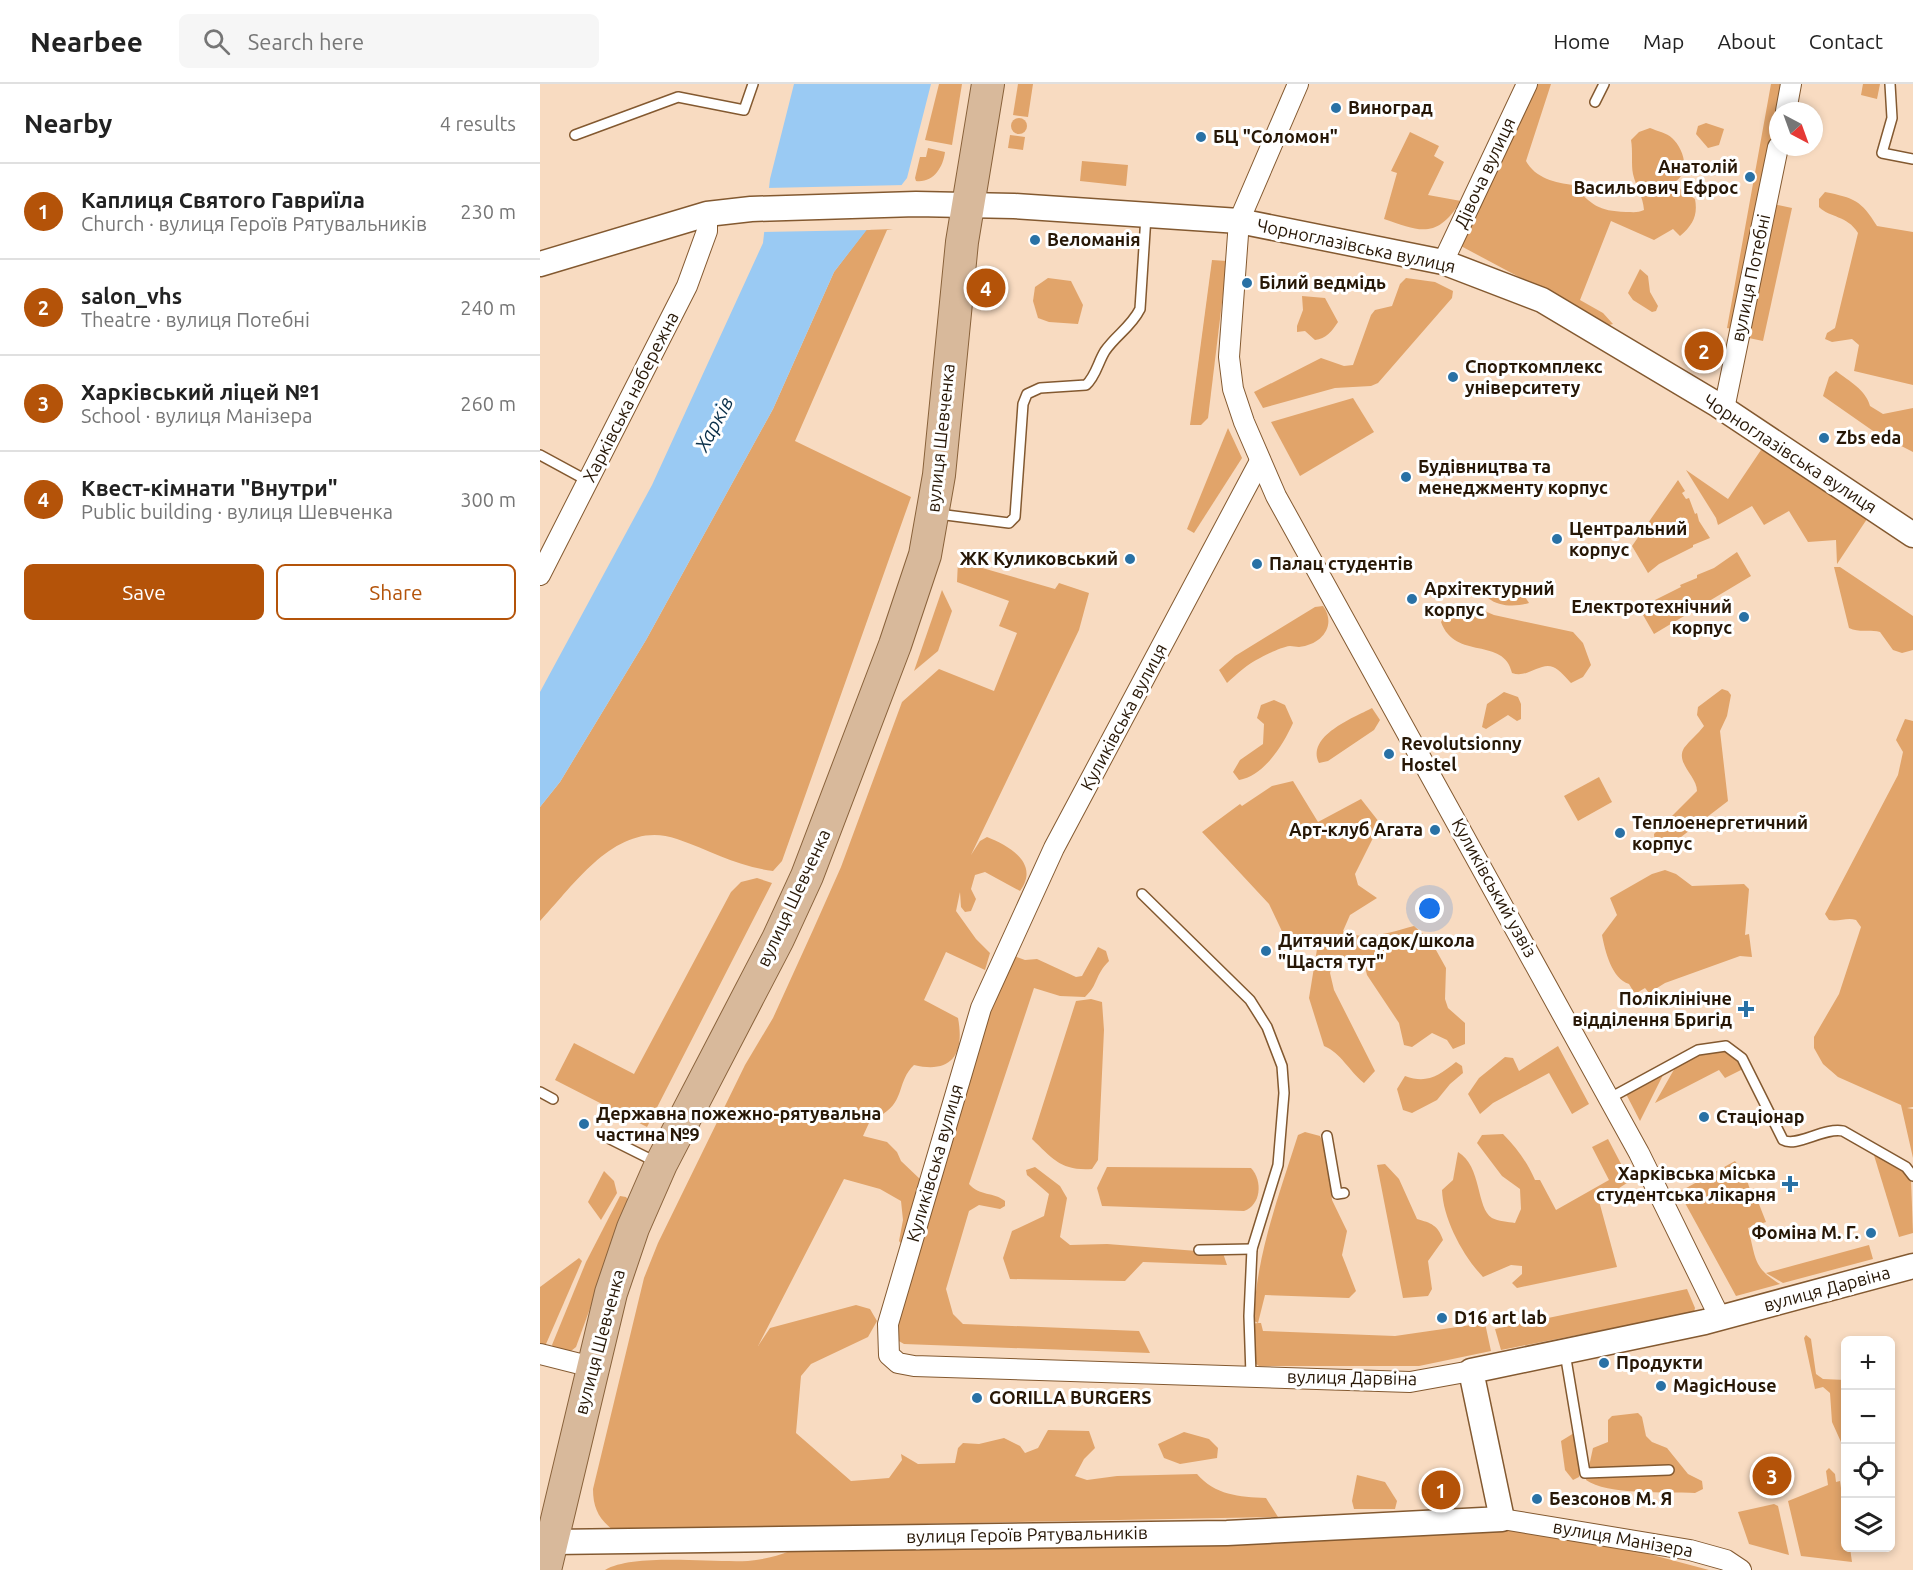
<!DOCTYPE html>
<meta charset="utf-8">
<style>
:root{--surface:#fff;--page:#f6f6f6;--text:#222;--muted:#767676;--line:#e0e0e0;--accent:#b45309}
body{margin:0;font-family:Ubuntu,sans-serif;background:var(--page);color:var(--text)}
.controls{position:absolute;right:18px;bottom:18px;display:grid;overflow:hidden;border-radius:9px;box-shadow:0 3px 9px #0003}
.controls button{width:54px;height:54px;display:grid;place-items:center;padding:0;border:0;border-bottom:2px solid var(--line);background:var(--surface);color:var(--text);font:30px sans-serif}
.compass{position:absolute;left:1229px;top:18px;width:54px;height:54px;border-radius:50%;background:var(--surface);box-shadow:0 3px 9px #0003;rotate:139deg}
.you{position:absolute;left:890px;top:825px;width:21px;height:21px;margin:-15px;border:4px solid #fff;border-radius:50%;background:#1a73e8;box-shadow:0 0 0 9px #1a73e833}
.badge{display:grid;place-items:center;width:39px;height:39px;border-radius:50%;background:var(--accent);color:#fff;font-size:20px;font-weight:700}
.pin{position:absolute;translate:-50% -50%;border:3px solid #fff;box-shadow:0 2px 6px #0006}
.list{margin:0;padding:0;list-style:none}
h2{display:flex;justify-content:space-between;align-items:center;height:78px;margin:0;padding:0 24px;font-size:26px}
h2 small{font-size:20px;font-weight:400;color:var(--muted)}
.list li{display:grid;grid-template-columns:39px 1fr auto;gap:18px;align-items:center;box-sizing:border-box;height:96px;padding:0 24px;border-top:2px solid var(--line)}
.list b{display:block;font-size:22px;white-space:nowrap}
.list p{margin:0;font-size:20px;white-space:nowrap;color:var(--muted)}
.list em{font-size:20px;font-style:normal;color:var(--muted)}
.actions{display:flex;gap:12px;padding:18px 24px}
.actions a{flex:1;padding:14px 0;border:2px solid var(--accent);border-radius:9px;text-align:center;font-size:21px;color:var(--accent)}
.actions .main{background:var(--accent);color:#fff}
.icon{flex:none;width:33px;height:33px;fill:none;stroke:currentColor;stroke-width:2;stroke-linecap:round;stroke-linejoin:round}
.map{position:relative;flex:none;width:1373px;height:1486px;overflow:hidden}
header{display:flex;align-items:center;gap:36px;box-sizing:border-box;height:84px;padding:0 30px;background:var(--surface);border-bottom:2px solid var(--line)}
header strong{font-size:28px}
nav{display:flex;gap:33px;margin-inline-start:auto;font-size:21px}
.search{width:420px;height:54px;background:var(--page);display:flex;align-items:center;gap:15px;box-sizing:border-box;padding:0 21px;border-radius:9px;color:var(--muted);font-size:22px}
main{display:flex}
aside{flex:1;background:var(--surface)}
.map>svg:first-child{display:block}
.green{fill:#e1a46a}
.water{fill:#9acaf3}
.pier{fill:#f8dbc1}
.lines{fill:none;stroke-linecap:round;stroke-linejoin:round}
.service-casing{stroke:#835930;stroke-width:12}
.minor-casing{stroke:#835930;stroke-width:22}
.tertiary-casing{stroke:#835930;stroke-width:27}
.primary-casing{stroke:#89623b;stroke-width:34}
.service{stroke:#fff;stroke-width:9}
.minor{stroke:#fff;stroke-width:20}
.tertiary{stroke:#fff;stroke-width:24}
.primary{stroke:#d8b99b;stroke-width:32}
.poi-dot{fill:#2971a5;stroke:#fff;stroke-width:2}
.labels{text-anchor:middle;stroke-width:6;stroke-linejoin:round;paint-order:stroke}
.poi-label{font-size:18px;font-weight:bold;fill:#271706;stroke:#fff;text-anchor:start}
.street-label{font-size:18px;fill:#271706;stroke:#fff}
.water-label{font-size:20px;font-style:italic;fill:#0a304a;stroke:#fff}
</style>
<header>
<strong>Nearbee</strong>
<div class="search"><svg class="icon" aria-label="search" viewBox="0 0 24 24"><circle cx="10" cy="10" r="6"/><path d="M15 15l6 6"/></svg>Search here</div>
<nav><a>Home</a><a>Map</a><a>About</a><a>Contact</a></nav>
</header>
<main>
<aside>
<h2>Nearby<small>4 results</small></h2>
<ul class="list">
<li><span class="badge">1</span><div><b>Каплиця Святого Гавриїла</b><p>Church · вулиця Героїв Рятувальників</p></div><em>230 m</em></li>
<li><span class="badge">2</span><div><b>salon_vhs</b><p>Theatre · вулиця Потебні</p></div><em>240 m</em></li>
<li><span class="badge">3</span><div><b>Харківський ліцей №1</b><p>School · вулиця Манізера</p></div><em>260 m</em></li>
<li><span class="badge">4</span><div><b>Квест-кімнати &quot;Внутри&quot;</b><p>Public building · вулиця Шевченка</p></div><em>300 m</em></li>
</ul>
<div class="actions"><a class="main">Save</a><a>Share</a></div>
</aside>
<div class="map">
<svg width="1373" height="1486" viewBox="0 0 1373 1486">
<rect width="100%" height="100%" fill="#f8dbc1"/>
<!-- green -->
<g class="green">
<path d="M399 0H422L412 61 385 56Z"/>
<path d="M478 0H493L488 33 473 31Z"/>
<path d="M991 0H1011L986 77C995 94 1016 99 1033 101 1052 121 1058 127 1086 128 1093 128 1098 129 1104 126 1103 112 1096 103 1093 90 1091 81 1093 67 1091 56L1099 48 1110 44C1117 47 1127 49 1132 54 1143 64 1151 87 1136 97V102L1155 115C1158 131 1153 141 1140 152L1133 145 1114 156 1071 137 1040 216 1063 229 1073 240 1069 241 919 161Z"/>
<path d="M1231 0H1249L1238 27V55L1199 246 1187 244Z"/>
<path d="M1323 0H1340L1337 15 1321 11Z"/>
<circle cx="479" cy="42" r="8"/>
<path d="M1166 39 1184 45 1179 61 1168 64 1156 50 1158 42Z"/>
<path d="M870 48 899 62 894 72 904 78 888 111 921 117C897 155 881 148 844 135L857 89 851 87Z"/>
<path d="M470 51 485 53 483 66 468 64Z"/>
<path d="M388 64 405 68C403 84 393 99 376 97L375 94 380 73H386Z"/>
<path d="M542 77 588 81 586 102 540 97Z"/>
<path d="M1285 108C1314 114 1321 116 1337 142L1373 148V301L1314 287 1319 261 1312 255 1292 258 1285 255 1287 249 1295 244 1318 149C1307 131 1290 134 1279 123V115Z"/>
<path d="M1233 120 1252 124 1223 257 1204 253Z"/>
<path d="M353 145 347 146 255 357 371 413 242 777 233 787C196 782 172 767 137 755 78 734 35 800 0 837V723L20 698 106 556 233 325 294 188 326 146Z"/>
<path d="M672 176 687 177 668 334 661 341H650Z"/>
<path d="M1100 185 1108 192 1110 208 1118 222 1116 227 1112 228 1093 216 1088 209Z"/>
<path d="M508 194 531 197 543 221 538 240 509 238 498 234 493 217 495 203Z"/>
<path d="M866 194 895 198 913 207 912 214 838 299 831 302 795 304 723 324 714 308 781 274 804 282 813 281 831 231 835 226 852 222 860 200Z"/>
<path d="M762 212 785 214 798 238C792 247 786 255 775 256L765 247 757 248V242L763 226Z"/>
<path d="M1296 287C1309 297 1326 306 1330 322L1343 330 1373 324V368L1336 349 1283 312 1289 293Z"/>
<path d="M813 314 834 348 760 392 731 338Z"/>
<path d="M688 344 702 374 654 449 647 445Z"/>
<path d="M1223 363 1327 435 1297 480 1296 456 1268 458 1249 427 1224 441 1212 422 1178 441 1176 434 1146 386 1188 415Z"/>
<path d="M1138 396 1145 407 1142 409 1146 415 1149 414 1155 430 1157 429 1159 437 1170 454 1153 461V463L1119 480 1108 489 1092 462Z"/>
<path d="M1197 468 1211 492 1114 550 1099 524 1141 503 1140 501 1157 494V491L1174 484Z"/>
<path d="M418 477 515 505 519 499 549 509 539 546 431 771 440 757 447 753C470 762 500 780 480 807L445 788 435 791 431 805 436 815 431 827 425 828 421 823 420 808 416 827 436 855 450 869 445 886 406 868 384 916 418 934C425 971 411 990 374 981 357 997 365 1016 343 1030L334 1028 323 1052 347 1058 357 1068 361 1077 381 1096 365 1164 359 1157 363 1136 361 1117 340 1105 304 1095 218 1262 230 1244 316 1221 330 1225 337 1237 328 1253 271 1280 261 1292 256 1349 311 1397 349 1394 362 1376 361 1370 378 1380 415 1379 418 1364 423 1359 439 1360 464 1354 480 1362 485 1369 498 1364 508 1346 549 1347 555 1364 544 1375 535 1392 547 1396 577 1392 657 1390C675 1411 699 1413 726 1414L738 1433 73 1446C59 1435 53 1424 53 1405L104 1194 118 1159 205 981 233 934 273 846 301 783 362 618 399 585 454 607 477 549 459 542 469 517 417 498Z"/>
<path d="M1294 483H1300L1373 532V566L1362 569 1353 566 1340 548C1329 545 1319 549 1309 544Z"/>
<path d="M976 499 989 519C976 523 959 523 948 514L954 505Z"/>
<path d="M402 506 412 527 398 567 374 587Z"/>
<path d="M926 519 954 531 1033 548 1043 559 1051 581 1043 593 1031 599C1026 594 1020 586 1013 583 1000 578 987 595 972 589 964 552 915 577 901 538L906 530Z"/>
<path d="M783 522C797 541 782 561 759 563 756 563 753 562 750 562 741 563 728 570 720 574 707 580 697 590 687 599L679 586 695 572 775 523Z"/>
<path d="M1182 605 1188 607 1191 611 1187 632 1180 647 1188 717 1141 753 1115 763 1114 750 1157 707C1157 692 1135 679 1144 664 1150 656 1158 650 1164 642L1157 631 1158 623Z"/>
<path d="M964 608 978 613 981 620V635L977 637 968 631 946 645 942 643 947 620Z"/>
<path d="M734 616 745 621 753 639C743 661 724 692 699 696L693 688 700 676 723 660 724 640 717 634 721 621Z"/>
<path d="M832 624 840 636 834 646 788 677 779 679C766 652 813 634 832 624Z"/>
<path d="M1365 635 1373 637V1023L1367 1024 1373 1025V1074L1361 1021 1298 993 1283 980 1274 964V953L1299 910 1321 843 1316 836C1307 833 1299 838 1289 836L1285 830 1358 691 1363 668 1356 656Z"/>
<path d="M1059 693 1072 718 1038 737 1024 712Z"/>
<path d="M753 697 778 738 821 715 843 743 835 750 815 790 818 801 837 814 810 831 803 847C825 858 851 848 874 842L891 857 906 884 905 915 908 924 925 939V960L913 965 907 956 892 949 872 963 864 961 859 939 827 891 822 871 794 874 790 889 794 906 835 987 824 999C809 987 801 969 784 962L769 914 778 859 766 851 748 860 729 820 662 748 700 720 702 722 732 702Z"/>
<path d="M1125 786 1136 790 1152 802 1204 800 1209 805 1205 851 1209 850 1212 873 1200 872 1125 899 1109 909 1105 904 1095 910 1089 900C1072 895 1065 867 1062 851L1077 831 1070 814 1112 790Z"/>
<path d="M217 794 232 799 107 1043 15 996 34 959 94 990 191 808 201 798Z"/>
<path d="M558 863 566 867 569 877C554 892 559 900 545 913L520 912 494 904 429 1100C439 1112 454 1108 465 1117V1122L460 1125 439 1121 429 1127 406 1205 413 1230 423 1240 599 1247 610 1269 364 1260 357 1256 354 1231 448 929 474 872 485 876 497 875 536 893 542 892Z"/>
<path d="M551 915 562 918 564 946 558 1076 552 1085C521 1087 513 1075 492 1055L536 917Z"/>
<path d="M1018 962 1049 1020 1032 1030 1009 989 953 1019 940 1030 928 1010 939 994 965 973 973 974 979 987Z"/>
<path d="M1171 965 1192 968 1203 985 1185 994 1179 986 1115 1019 1136 982Z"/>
<path d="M916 978 922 982 923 989 910 1000 897 1016 872 1029 863 1026 857 1005 865 992C887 1000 898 992 916 978Z"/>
<path d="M1126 985 1100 1037 1085 1008Z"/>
<path d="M765 1048 780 1052 787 1068 792 1116 807 1147 802 1171 816 1207 809 1214 725 1211 718 1239H721L723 1247 855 1252 945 1239 951 1267 879 1282H719L713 1278 711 1240 718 1239 714 1237C715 1174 739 1111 758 1051Z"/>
<path d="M963 1050C977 1064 987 1078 995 1096H1000L1016 1126 1069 1096 1052 1063 1068 1055 1090 1097 1059 1117 1077 1183 977 1204 972 1199 982 1190V1182L971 1181 943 1193C923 1172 903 1135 902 1106L913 1096 918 1068C942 1082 936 1124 952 1134 958 1137 968 1138 975 1139L981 1125 980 1105 962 1092 937 1059 942 1051Z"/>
<path d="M1333 1068 1359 1082 1371 1095 1373 1149 1359 1153Z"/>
<path d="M1195 1077 1205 1090 1213 1115H1217L1226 1138 1208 1144C1216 1174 1213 1184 1240 1200L1196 1212 1139 1108Z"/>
<path d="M845 1080 859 1095 877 1135C891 1139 898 1141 903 1156L888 1177 892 1205 888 1212 863 1214 837 1081Z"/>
<path d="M495 1083 520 1102 527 1114 520 1153 530 1161 567 1160 683 1169 687 1181 603 1178 585 1197 470 1195 463 1174 472 1147 504 1132 509 1110 487 1091 486 1086Z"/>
<path d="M567 1083 711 1084C723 1097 721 1121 704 1127L562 1122 557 1104Z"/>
<path d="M64 1087 74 1097 77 1109 61 1136 48 1118Z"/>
<path d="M80 1112 86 1113 89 1117 36 1263 31 1267 15 1266 12 1261 46 1178Z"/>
<path d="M1329 1161 1333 1175 1243 1199 1226 1189Z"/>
<path d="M39 1174 42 1177 6 1260 0 1267V1203Z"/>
<path d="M1147 1205 1155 1224 1154 1228 961 1266 955 1245Z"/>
<path d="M1266 1251 1271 1255 1276 1290 1283 1295 1305 1296V1358H1301L1292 1338 1290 1309 1283 1303 1275 1305 1264 1254Z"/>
<path d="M1098 1329 1102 1333 1106 1352 1112 1358 1127 1364 1148 1390 1162 1397 1163 1405 1155 1409C1128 1408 1066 1411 1046 1396L1053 1364 1068 1358V1336L1072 1332Z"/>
<path d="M644 1348 669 1355 678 1364 677 1374 640 1380 624 1374 618 1360Z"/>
<path d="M1034 1349 1041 1381 1039 1393 1033 1396 1025 1386 1021 1357Z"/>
<path d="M1289 1384 1295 1390 1296 1398 1300 1397 1305 1432 1306 1464H1310L1312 1478 1261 1472 1248 1417 1288 1401 1286 1387Z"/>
<path d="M817 1391 845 1398 857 1417 855 1425H814L812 1417Z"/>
<path d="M1234 1420 1238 1422 1249 1471 1209 1460 1198 1428Z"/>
<path d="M996 1440 1169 1486H65C94 1469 172 1479 208 1477 233 1475 255 1466 278 1454Z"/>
</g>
<!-- water -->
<path class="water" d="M254 0H391L367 94 294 188 233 325 106 556 20 698 0 723V608L112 401 223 159 230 95Z"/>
<!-- pier -->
<path class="pier" d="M365 101 330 146 221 148 226 104Z"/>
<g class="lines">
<defs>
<g id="service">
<path d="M1350 0 1352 34 1342 69 1373 75"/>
<path d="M1055 18 1064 0"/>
<path d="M35 51 138 13 204 26 213 0"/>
<path d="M0 371 48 397"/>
<path d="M398 430 469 439 475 433 483 320 487 310 500 304 546 301C556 292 558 278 565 267 576 251 591 243 600 225L606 132"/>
<path d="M602 810 710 916 727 943 742 982 744 1009 738 1081 712 1165 709 1232 711 1291"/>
<path d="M0 1008 13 1015"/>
<path d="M1068 1015 1158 966 1186 962 1202 974 1243 1056C1256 1064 1284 1043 1303 1047L1366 1083 1373 1092"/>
<path d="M787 1052 797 1110 804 1109"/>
<path d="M66 1053 116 1078"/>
<path d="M659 1166 712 1165"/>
<path d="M1025 1269 1045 1389 1129 1386"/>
</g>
<g id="minor">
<path d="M758 0 699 137 689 273 693 305 704 338 736 412 1099 1069 1180 1234"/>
<path d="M1246 27 1251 0"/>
<path d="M903 178 987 0"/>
<path d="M1184 325 1238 63"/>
<path d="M719 379 514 764 441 924 348 1240 349 1271 358 1279 374 1282 870 1298 931 1287"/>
<path d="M0 491 147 202 167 147V130"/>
<path d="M0 1270 52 1283"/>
<path d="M962 1435 1150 1466 1186 1476 1201 1486"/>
</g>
<g id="tertiary">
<path d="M0 180 167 130 211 125 376 120 474 122 699 137 903 178 1002 216 1178 321 1373 451"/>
<path d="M12 1458 687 1449 962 1435 931 1287 1165 1238 1373 1182"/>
</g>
<path id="primary" d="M5 1486 71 1209 93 1144 121 1080 238 855 267 792 355 561 385 471 399 391 422 158 448 0"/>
</defs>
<!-- service casing -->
<use href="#service" class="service-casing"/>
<!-- minor casing -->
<use href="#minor" class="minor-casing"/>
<!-- tertiary casing -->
<use href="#tertiary" class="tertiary-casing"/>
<!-- primary casing -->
<use href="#primary" class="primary-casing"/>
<!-- service -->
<use href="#service" class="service"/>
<!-- minor -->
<use href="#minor" class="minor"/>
<!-- tertiary -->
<use href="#tertiary" class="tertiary"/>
<!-- primary -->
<use href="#primary" class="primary"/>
</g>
<!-- markers -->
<g class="poi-dot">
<circle cx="796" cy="24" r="6"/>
<circle cx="661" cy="53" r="6"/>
<circle cx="1210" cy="93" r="6"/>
<circle cx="495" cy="156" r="6"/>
<circle cx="707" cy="199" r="6"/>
<circle cx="913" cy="293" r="6"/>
<circle cx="1284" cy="354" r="6"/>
<circle cx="866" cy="393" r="6"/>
<circle cx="1017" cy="455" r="6"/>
<circle cx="590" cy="475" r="6"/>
<circle cx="717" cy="480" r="6"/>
<circle cx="872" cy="515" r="6"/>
<circle cx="1204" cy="533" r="6"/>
<circle cx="849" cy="670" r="6"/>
<circle cx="895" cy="746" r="6"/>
<circle cx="1080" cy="749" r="6"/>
<circle cx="726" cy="867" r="6"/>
<path d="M1203 916h6v6h6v6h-6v6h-6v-6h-6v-6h6z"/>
<circle cx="1164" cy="1033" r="6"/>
<circle cx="44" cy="1040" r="6"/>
<path d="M1247 1091h6v6h6v6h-6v6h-6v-6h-6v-6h6z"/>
<circle cx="1331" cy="1149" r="6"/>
<circle cx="902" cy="1234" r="6"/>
<circle cx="1064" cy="1279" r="6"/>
<circle cx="1121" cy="1302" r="6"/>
<circle cx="437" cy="1314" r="6"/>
<circle cx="997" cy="1415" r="6"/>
</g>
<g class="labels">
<!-- poi labels -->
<g class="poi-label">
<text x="808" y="30">Виноград</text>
<text x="673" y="59">БЦ "Соломон"</text>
<text x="1198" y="89" text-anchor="end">Анатолій<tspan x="1198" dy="21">Васильович Ефрос</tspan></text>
<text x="507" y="162">Веломанія</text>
<text x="719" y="205">Білий ведмідь</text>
<text x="925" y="289">Спорткомплекс<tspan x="925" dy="21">університету</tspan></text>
<text x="1296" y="360">Zbs eda</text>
<text x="878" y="389">Будівництва та<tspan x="878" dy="21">менеджменту корпус</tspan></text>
<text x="1029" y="451">Центральний<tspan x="1029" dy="21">корпус</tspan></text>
<text x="578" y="481" text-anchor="end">ЖК Куликовський</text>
<text x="729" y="486">Палац студентів</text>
<text x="884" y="511">Архітектурний<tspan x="884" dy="21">корпус</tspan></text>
<text x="1192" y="529" text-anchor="end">Електротехнічний<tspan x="1192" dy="21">корпус</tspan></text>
<text x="861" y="666">Revolutsionny<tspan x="861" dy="21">Hostel</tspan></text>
<text x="1092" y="745">Теплоенергетичний<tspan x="1092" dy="21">корпус</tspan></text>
<text x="883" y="752" text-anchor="end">Арт-клуб Агата</text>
<text x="738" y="863">Дитячий садок/школа<tspan x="738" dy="21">"Щастя тут"</tspan></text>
<text x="1192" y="921" text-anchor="end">Поліклінічне<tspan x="1192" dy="21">відділення Бригід</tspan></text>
<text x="56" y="1036">Державна пожежно-рятувальна<tspan x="56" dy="21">частина №9</tspan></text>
<text x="1176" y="1039">Стаціонар</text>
<text x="1236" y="1096" text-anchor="end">Харківська міська<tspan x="1236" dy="21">студентська лікарня</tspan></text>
<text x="1319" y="1155" text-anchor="end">Фоміна М. Г.</text>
<text x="914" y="1240">D16 art lab</text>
<text x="1076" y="1285">Продукти</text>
<text x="1133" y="1308">MagicHouse</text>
<text x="449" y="1320">GORILLA BURGERS</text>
<text x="1009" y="1421">Безсонов М. Я</text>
</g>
<!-- street labels -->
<g class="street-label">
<text transform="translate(945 89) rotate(-65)" y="6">Дівоча вулиця</text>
<text transform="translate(816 162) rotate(12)" y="6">Чорноглазівська вулиця</text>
<text transform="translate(1211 194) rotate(-78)" y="6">вулиця Потебні</text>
<text transform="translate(91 313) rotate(-63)" y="6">Харківська набережна</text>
<text transform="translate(401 354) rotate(-84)" y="6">вулиця Шевченка</text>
<text transform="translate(1250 370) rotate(33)" y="6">Чорноглазівська вулиця</text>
<text transform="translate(584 633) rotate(-62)" y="6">Куликівська вулиця</text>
<text transform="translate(954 804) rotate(61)" y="6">Куликівський узвіз</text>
<text transform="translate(254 814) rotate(-65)" y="6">вулиця Шевченка</text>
<text transform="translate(395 1079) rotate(-74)" y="6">Куликівська вулиця</text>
<text transform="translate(1287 1205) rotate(-15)" y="6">вулиця Дарвіна</text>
<text transform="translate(60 1258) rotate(-75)" y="6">вулиця Шевченка</text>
<text transform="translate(812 1294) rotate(1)" y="6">вулиця Дарвіна</text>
<text transform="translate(487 1451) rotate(-1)" y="6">вулиця Героїв Рятувальників</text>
<text transform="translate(1083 1455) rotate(10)" y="6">вулиця Манізера</text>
</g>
<!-- water labels -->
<g class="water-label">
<text transform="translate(174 340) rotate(-62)" y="7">Харків</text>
</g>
</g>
</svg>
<div class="controls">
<button>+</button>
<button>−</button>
<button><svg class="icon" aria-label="locate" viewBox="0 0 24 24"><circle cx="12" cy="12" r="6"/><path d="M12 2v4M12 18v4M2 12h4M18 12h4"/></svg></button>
<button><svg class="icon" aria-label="layers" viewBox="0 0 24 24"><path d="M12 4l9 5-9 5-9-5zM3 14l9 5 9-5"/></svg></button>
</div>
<svg class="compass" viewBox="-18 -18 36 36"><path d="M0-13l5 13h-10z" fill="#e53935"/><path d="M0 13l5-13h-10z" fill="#767676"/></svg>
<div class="you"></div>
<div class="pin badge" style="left:901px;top:1406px">1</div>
<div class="pin badge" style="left:1164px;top:267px">2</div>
<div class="pin badge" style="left:1232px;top:1392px">3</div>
<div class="pin badge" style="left:446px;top:204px">4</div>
</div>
</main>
